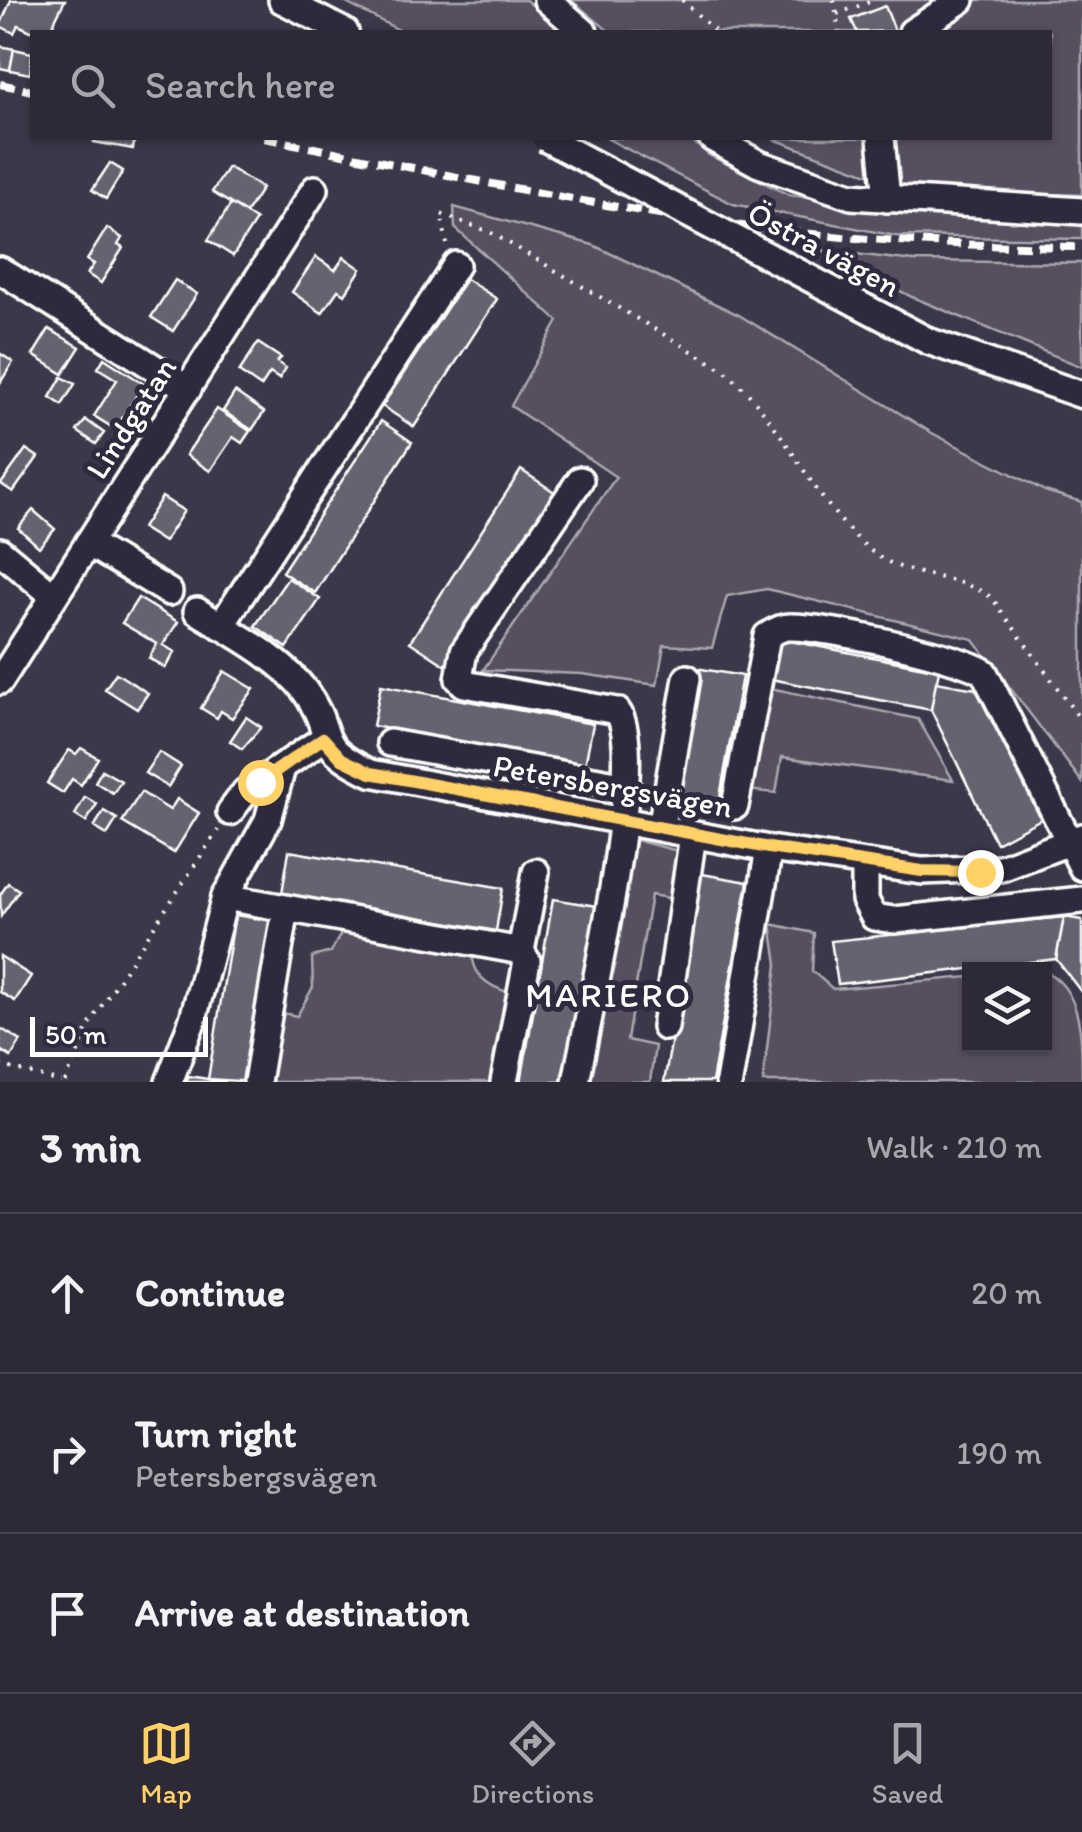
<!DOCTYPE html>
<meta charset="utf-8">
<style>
:root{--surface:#2d2937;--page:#393542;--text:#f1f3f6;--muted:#a7a6ad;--line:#484552;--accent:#ffd166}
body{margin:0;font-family:Itim,sans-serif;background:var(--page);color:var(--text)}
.controls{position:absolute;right:30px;bottom:30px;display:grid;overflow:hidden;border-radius:0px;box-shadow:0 2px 8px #0004}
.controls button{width:90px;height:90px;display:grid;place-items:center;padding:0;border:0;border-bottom:2px solid var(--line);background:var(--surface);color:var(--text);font:50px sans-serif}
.scale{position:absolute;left:30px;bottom:25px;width:178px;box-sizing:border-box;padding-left:10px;border:5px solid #fff;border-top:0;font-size:28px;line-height:35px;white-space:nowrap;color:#fff;-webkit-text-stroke:8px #2f2a3d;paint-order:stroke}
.stop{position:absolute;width:30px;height:30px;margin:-22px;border:8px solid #ffd166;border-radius:50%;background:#fff}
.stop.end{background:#ffd166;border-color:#fff;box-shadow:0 2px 10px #0008}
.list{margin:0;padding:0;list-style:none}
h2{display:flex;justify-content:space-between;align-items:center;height:130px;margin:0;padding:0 40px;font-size:42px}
h2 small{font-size:32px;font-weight:400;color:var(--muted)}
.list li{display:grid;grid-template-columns:65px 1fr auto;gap:30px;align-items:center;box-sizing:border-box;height:160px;padding:0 40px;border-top:2px solid var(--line)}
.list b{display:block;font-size:38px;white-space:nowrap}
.list p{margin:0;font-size:32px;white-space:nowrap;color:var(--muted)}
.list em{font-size:32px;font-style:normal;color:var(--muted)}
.icon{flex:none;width:55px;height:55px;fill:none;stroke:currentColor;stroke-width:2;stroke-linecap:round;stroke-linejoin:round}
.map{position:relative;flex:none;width:1082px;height:1082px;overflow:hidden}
.search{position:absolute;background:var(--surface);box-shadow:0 2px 8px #0004;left:30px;right:30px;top:30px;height:110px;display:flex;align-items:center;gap:25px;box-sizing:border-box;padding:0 35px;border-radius:0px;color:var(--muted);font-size:38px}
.sheet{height:610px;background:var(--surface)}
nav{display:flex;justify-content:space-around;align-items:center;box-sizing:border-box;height:140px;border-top:2px solid var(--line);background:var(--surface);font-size:28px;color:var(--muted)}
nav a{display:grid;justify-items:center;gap:5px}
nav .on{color:var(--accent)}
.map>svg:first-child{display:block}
.green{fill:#555060;stroke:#aaa8b0;stroke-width:2.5}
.building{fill:#666270;stroke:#fff;stroke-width:2.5}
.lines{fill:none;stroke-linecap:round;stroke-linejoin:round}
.minor-casing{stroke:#fff;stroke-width:32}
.path{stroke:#fff;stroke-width:4;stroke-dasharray:2.5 8;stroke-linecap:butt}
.minor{stroke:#2f2a3d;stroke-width:25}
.rail{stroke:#fff;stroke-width:8;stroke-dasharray:15 8;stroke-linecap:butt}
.minor-bridge-casing{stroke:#fff;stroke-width:32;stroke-linecap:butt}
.minor-bridge{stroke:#2f2a3d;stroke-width:25}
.route{stroke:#ffd166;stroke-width:12}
.labels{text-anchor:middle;stroke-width:10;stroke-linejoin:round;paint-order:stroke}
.street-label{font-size:32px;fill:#fff;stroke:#2f2a3d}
.neighbourhood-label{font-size:35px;letter-spacing:2.5px;fill:#fff;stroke:#2f2a3d}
</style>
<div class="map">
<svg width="1082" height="1082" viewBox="0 0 1082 1082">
<rect width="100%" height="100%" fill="#3c3749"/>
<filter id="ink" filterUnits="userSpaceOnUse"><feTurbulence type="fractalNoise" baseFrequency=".01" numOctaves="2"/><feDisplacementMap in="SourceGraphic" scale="20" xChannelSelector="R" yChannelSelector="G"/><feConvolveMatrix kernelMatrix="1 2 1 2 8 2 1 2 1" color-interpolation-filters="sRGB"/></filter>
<g filter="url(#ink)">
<!-- green -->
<g class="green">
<path d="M340 0H526L564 32H403Z"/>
<path d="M571 0H1082V195L901 190 894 166 873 176 771 138H1050V32H610Z"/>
<path d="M606 138H688L709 155 789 195 952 214 1082 219V239L896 236 733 204Z"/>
<path d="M454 207 593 245 739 315 932 433 1045 491 1082 502V782L973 639 767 589 727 596 712 648 664 645 657 685 582 674 483 670 616 477 511 406 558 321 455 228Z"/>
<path d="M822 250 914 261 1082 263V367L912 297Z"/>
<path d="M770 688 918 719 953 780 782 757 776 793 746 790Z"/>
<path d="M627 838 678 851 669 898 651 895 627 1040 655 1046 650 1082H586Z"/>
<path d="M771 924 814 933 812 971 833 989 969 977 970 1044H1044L1045 971C1082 990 1082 1036 1082 1082H763L777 964Z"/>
<path d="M345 926 472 946C471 974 485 986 511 993L495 1082H267L278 1012 297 1016 313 987 312 957 331 952Z"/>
</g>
<!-- building -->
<g class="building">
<path d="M11 0H65L49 32H33L18 25 14 33 0 26Z"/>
<path d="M885 6 895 31 857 32 851 19Z"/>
<path d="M0 46 14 49 10 70 0 68Z"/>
<path d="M14 49 32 53 30 74 10 70Z"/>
<path d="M95 138H135L133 149 94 142Z"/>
<path d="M110 163 123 171 106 199 92 190Z"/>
<path d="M228 167 262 188 246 213 212 192Z"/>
<path d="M231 204 256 220 233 256 208 240Z"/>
<path d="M107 228 122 238 118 245 123 248 101 283 87 274 94 264 87 260Z"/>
<path d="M316 257 335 270 344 257 361 269 345 294 338 290 322 313 292 292Z"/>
<path d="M466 279 497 299 414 427 382 406Z"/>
<path d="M175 280 197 294 173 331 151 317Z"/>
<path d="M49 329 80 347 63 374 33 355Z"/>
<path d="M258 343 281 358 277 362 286 368 279 379 270 373 261 387 239 372Z"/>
<path d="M1 354 13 362 0 383V356Z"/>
<path d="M104 358 144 384 115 429 94 416 117 380 98 368Z"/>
<path d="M62 377 75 384 62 405 50 397Z"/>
<path d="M235 392 264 412 252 430 223 411Z"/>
<path d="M217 409 250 431 242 443 233 437 210 471 186 455Z"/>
<path d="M86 420 104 433 96 444 77 431Z"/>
<path d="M381 421 412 442 315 593 282 572Z"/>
<path d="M26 449 38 457 13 492 1 484Z"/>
<path d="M521 470 556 493 445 665 410 642Z"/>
<path d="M162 497 184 511 164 542 142 528Z"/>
<path d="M33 510 55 529 39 547 18 528Z"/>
<path d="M288 578 320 599 287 648 255 626Z"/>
<path d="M138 598 178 622 163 645 175 652 165 668 149 658 157 644 122 623Z"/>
<path d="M780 639 939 670 931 710 771 679Z"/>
<path d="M696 668 742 676 719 802 673 794Z"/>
<path d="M224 671 254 689 232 718 221 711 217 718 201 708Z"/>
<path d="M116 673 148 693 137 709 105 689Z"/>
<path d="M936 682 976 689 1041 819 996 843 931 710Z"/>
<path d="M381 685 593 724 585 765 373 726Z"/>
<path d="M246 717 261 727 242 749 230 741Z"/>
<path d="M81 748 98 758 81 785 72 779 63 793 47 783 69 750 76 754Z"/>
<path d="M159 752 181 766 168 787 145 773Z"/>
<path d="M102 770 121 781 113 793 95 782Z"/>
<path d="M141 792 170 810 177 799 199 813 174 853 122 822Z"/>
<path d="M85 797 97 804 86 822 75 815Z"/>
<path d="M104 811 117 819 107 835 94 827Z"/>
<path d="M289 851 503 888 496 931 282 893Z"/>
<path d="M702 874 748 882 712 1082H664Z"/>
<path d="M8 883 19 890 1 916 0 895Z"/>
<path d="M553 899 597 906 567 1082H521Z"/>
<path d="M235 915 279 922 252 1082 208 1079Z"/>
<path d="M1064 917 1082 920V993L1056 959Z"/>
<path d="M1064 917 1056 959 838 984 831 941Z"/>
<path d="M0 956 31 976 15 1001 0 992Z"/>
<path d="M0 1028 21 1041 11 1057 0 1050Z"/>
<path d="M188 1076 208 1079 226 1082H187Z"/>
</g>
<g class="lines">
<defs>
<g id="minor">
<path d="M282 0 345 32"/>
<path d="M547 0 584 32"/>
<path d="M912 32 961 0"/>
<path d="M712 138 759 164 851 196 1082 211"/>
<path d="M881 138 887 199"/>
<path d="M0 270 188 389"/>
<path d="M928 341 1082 395"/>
<path d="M88 543 169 592"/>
<path d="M0 551 54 596"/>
<path d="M197 611C232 633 281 658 305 691 337 735 309 743 371 773L769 849 922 871 1001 868 1082 837"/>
<path d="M221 626 456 265"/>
<path d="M0 681 315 189"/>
<path d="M390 743 627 786"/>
<path d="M735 806 767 636C773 632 781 627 789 627 823 626 956 655 984 672L1082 867"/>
<path d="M230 812 245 792 323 739"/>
<path d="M661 828 687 678"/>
<path d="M865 864V900L874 917 894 920 1082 900"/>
<path d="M225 897 521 951 536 872"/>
<path d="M665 1027 693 835"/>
<path d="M169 1082 193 1019 225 897 268 820 282 768"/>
<path d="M257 1082 286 909"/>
<path d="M504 1082 527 961 521 951"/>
<path d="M576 1082C587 1019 650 753 617 711L464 684 459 679 464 651 580 480"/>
<path d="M729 1082 769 849"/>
</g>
</defs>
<!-- minor casing -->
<use href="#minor" class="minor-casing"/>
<!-- path -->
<g class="path">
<path d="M682 0 716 32"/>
<path d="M834 0 839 32"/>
<path d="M837 14 872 1"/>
<path d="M447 244 441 214 490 232 724 370C788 425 806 495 870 550 905 580 957 572 992 598L1082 722"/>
<path d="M0 1065 61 1082"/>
<path d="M65 1082 91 1022 218 830"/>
</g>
<!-- minor -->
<use href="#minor" class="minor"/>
<!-- rail -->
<g class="rail">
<path d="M0 84 32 91"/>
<path d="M264 138C442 173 621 214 802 233 895 243 989 246 1082 247"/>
</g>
<defs>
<path id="minor-bridge" d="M545 138 928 341"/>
</defs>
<!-- minor-bridge casing -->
<use href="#minor-bridge" class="minor-bridge-casing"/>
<!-- minor-bridge -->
<use href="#minor-bridge" class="minor-bridge"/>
</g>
</g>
<g class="lines" filter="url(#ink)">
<!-- route -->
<path class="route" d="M260 782 323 738 342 759 371 773 769 848 922 871 980 872"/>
</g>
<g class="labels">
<!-- street labels -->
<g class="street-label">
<text transform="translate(824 249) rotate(28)" y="11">Östra vägen</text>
<text transform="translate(131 418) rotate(-57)" y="11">Lindgatan</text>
<text transform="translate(613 786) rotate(10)" y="11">Petersbergsvägen</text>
</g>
<!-- neighbourhood labels -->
<g class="neighbourhood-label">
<text x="609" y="1007">MARIERO</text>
</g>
</g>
</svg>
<div class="controls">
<button><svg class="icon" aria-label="layers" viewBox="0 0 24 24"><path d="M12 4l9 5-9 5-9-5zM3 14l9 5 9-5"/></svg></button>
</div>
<div class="scale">50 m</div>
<div class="stop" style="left:260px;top:782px"></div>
<div class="stop end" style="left:980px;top:872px"></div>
<div class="search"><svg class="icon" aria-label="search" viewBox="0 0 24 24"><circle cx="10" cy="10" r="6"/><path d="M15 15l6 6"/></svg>Search here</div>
</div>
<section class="sheet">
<h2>3 min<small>Walk · 210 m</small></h2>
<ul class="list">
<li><svg class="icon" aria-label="ahead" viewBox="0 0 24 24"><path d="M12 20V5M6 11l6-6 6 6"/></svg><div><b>Continue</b></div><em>20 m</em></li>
<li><svg class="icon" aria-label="right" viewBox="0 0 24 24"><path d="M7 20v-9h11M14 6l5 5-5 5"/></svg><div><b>Turn right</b><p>Petersbergsvägen</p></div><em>190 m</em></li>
<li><svg class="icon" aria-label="arrive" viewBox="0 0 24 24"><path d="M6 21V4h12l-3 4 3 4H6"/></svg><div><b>Arrive at destination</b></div></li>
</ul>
</section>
<nav>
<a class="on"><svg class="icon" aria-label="map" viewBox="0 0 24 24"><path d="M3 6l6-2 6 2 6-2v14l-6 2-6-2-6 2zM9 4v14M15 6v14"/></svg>Map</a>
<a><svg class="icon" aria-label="directions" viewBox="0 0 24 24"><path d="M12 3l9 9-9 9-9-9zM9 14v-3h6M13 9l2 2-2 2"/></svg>Directions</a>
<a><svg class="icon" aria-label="saved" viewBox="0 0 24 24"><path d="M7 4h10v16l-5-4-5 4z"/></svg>Saved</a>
</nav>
